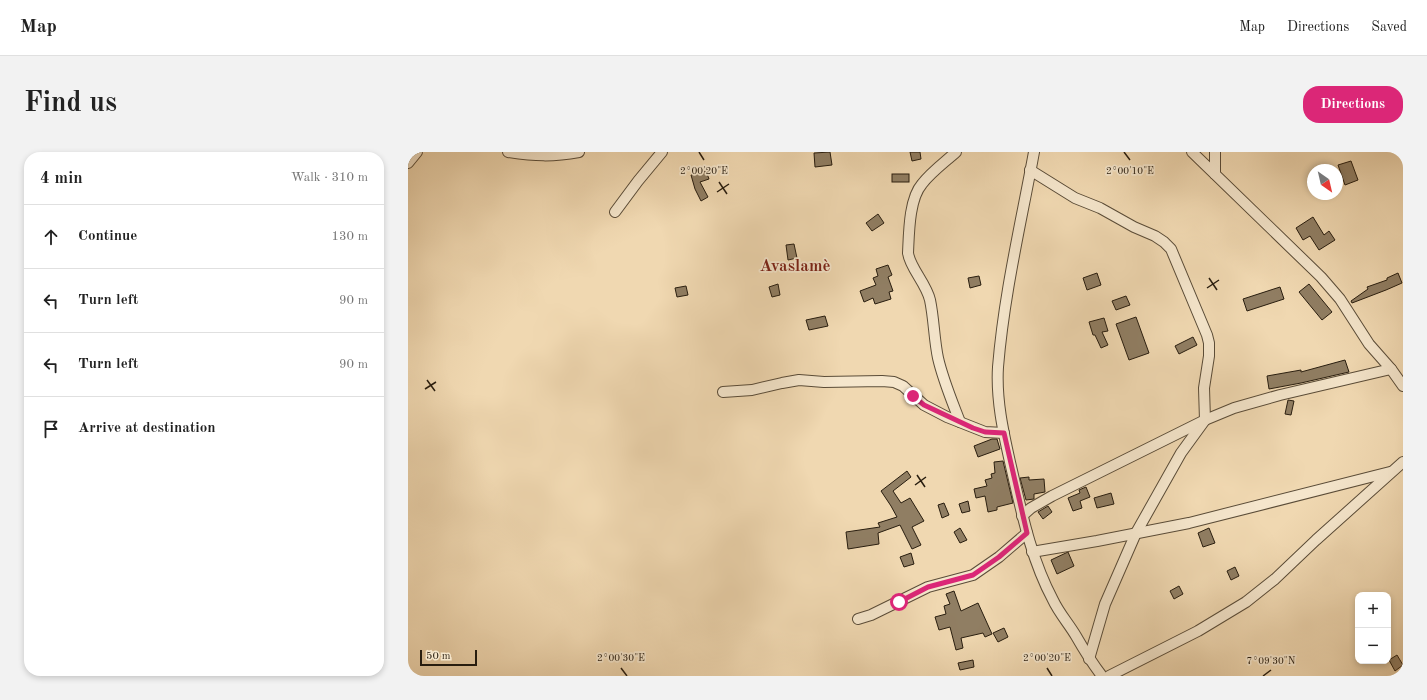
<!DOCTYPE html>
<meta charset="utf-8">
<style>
:root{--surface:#fff;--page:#f2f2f2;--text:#222;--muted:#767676;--line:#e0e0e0;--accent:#db2777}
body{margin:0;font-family:"Old Standard TT",serif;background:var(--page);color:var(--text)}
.controls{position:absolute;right:12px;bottom:12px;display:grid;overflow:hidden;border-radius:8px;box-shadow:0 2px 6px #0003}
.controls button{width:36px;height:36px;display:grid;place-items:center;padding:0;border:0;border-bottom:1px solid var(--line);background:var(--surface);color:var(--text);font:20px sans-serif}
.compass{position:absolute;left:899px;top:12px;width:36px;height:36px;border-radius:50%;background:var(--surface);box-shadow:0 2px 6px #0003;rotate:146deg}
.scale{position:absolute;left:12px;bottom:10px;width:57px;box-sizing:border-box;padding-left:4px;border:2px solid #281d0f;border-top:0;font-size:11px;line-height:14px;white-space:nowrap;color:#281d0f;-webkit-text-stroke:3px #f5e6cc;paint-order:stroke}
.stop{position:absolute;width:12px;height:12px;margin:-9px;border:3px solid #db2777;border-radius:50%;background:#fff}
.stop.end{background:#db2777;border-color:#fff;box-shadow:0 1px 4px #0008}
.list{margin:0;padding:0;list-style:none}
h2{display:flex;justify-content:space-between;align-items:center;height:52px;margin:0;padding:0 16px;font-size:17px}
h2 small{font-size:13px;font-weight:400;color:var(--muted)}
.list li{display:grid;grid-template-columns:26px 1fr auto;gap:12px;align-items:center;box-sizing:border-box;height:64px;padding:0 16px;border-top:1px solid var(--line)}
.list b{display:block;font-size:15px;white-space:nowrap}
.list em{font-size:13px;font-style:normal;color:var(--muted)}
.icon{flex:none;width:22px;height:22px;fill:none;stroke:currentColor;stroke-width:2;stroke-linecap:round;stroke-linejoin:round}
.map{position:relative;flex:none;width:995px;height:524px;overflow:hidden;border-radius:16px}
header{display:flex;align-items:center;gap:24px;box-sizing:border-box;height:56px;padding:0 20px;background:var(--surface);border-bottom:1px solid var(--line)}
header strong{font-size:19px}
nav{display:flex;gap:22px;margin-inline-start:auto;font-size:14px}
.intro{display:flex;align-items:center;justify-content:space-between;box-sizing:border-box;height:96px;padding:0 24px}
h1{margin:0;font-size:28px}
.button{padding:10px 18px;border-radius:16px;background:var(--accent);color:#fff;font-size:14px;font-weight:700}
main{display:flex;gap:24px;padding:0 24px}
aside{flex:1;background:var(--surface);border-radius:16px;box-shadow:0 2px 6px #0003}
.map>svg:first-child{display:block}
.building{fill:#907e63;stroke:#281d0f}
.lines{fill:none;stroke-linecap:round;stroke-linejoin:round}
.minor-casing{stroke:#5a4c38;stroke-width:12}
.minor{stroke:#f5e6cc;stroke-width:10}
.route{stroke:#db2777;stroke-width:5}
.ticks{fill:none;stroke:#281d0f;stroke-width:1.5}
.labels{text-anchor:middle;stroke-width:3.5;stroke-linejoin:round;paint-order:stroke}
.quarter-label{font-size:17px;font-weight:bold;fill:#7a1f14;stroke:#f5e6cc}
.ticks-label{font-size:10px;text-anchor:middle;fill:#281d0f;stroke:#f5e6cc;stroke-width:3.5;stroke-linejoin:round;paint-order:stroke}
</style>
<header>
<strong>Map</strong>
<nav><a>Map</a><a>Directions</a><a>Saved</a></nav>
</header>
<div class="intro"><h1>Find us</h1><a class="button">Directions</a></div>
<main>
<aside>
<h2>4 min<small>Walk · 310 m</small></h2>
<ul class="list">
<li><svg class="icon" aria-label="ahead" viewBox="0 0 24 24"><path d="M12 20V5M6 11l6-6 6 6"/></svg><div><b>Continue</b></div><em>130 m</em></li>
<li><svg class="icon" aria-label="left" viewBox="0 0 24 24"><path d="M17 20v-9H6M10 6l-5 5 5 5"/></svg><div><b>Turn left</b></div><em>90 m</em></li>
<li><svg class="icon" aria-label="left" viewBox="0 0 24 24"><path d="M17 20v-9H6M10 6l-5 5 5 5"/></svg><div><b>Turn left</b></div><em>90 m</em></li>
<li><svg class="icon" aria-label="arrive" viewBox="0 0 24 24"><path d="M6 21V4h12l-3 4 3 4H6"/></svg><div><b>Arrive at destination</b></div></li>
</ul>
</aside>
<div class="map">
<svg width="995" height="524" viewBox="0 0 995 524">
<rect width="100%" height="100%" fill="#f0d8b1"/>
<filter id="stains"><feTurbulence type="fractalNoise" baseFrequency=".005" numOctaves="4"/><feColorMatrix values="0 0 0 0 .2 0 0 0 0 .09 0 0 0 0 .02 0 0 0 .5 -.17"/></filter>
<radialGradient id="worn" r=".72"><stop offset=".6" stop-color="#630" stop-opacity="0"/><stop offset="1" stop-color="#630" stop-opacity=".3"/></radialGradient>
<!-- building -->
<g class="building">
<path d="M422 0 424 13 407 15 406 1Z"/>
<path d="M502 0H512L513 7 504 9Z"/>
<path d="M943 9 950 28 937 33 930 13Z"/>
<path d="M298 19 301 27 292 30 300 45 293 49 287 37 283 23Z"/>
<rect x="484" y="22" width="17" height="8"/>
<path d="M470 62 476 71 464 79 458 71Z"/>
<path d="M905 65 916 83 921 79 927 88 911 98 902 84 895 88 888 76Z"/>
<path d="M386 92 389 106 380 108 378 93Z"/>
<path d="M480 113 484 123 480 125 485 139 481 140 483 147 467 152 465 146 456 150 452 139 468 133 465 126 470 124 468 117Z"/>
<path d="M689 121 693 133 679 138 675 126Z"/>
<path d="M990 121 994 131 978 138 944 151 943 149 960 137 959 135 979 128V126Z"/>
<path d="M571 124 573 133 562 136 560 126Z"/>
<path d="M370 132 372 143 364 145 361 135Z"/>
<path d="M901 132 924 160 914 168 891 140Z"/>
<path d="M278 134 280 143 269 145 267 136Z"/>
<path d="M872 135 876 147 839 159 835 147Z"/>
<path d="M718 144 722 153 708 158 704 149Z"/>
<path d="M417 164 420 174 401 178 398 168Z"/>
<path d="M728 165 741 201 721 208 708 172Z"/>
<path d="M696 166 700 179 694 180 700 193 693 196 687 183H685L681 170Z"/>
<path d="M785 185 789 193 771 202 767 194Z"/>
<path d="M937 208 941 220 893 231 861 237 859 224 893 218V220Z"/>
<path d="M880 248 886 249 883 263 877 262Z"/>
<path d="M584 287H589L592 297 570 305 566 294Z"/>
<path d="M595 309 605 351 589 355V358L580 360 577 344 568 346 566 337 579 334 577 328 584 326 583 322 587 321 586 310Z"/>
<path d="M499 319 503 325 485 339 493 351 502 346 516 369 504 375 513 393 504 397 492 373 470 381 471 392 440 397 438 380 472 375 470 371 489 365 483 354 473 339Z"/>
<path d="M621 325V328L636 327 637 340 626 342V347L618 348 612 326Z"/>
<path d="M678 335 682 345 672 349 674 356 665 359 660 346 672 341 671 338Z"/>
<path d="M703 341 706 352 689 356 686 346Z"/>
<path d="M560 349 562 359 554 361 551 352Z"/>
<path d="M536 351 541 363 534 366 530 353Z"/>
<path d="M640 354 644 360 635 367 630 360Z"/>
<path d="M552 376 559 388 552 391 546 380Z"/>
<path d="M801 376 807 391 795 395 790 381Z"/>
<path d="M660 400 666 414 649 422 643 408Z"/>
<path d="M503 401 506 412 496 415 492 405Z"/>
<path d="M827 415 831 424 823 428 819 419Z"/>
<path d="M771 434 775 442 766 447 762 439Z"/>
<path d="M546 439 553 459 570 451 584 482 577 485 575 481 553 486 555 496 548 498 542 475 531 478 527 465 538 462 536 454 542 452 538 442Z"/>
<path d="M596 476 600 485 590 490 585 481Z"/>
<path d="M989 503 995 513 987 519 981 508Z"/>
<path d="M565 508 566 515 552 518 550 511Z"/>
</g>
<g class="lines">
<defs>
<g id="minor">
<path d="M100 0C127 4 144 5 171 0"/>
<path d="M548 0C537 10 523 20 514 32 501 47 501 81 500 101 502 116 518 131 522 148 526 167 526 187 530 206 535 228 544 249 552 270"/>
<path d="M626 0C613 71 596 142 590 215 588 247 595 279 602 310 613 357 622 405 645 448 651 461 661 472 668 484 676 498 684 511 694 524"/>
<path d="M784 0 913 125 932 147 961 192 983 217 995 234"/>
<path d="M807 0V22"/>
<path d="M0 11 9 0"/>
<path d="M622 18 667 46 692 56 726 75 747 84 756 90 763 97 799 183 801 191V204L796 236 797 268 773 301 728 381 697 452 681 507"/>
<path d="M207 60 230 29 254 0"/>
<path d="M315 240 344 238 374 231 391 228 416 230 474 229 486 230 495 234 516 253 539 265 577 280 596 281"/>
<path d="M614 364 623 356 644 344 797 268 826 256 872 243 983 217"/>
<path d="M624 400 689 389 781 371 982 320"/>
<path d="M450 467 463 463 520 435 565 423 591 405 619 381"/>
<path d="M701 524 790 479 838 450 867 427 908 388 995 310"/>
</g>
</defs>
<!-- minor casing -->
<use href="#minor" class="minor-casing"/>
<!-- minor -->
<use href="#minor" class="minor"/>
</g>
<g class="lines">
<!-- route -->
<path class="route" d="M491 450 520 435 565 423 591 405 619 381 596 281 577 280 565 276 516 253 505 244"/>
</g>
<!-- ticks -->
<path class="ticks" d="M291 0 296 8M716 0 722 8M311 30 319 42M309 40 321 32M801 126 809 138M799 136 811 128M19 228 27 239M17 237 28 230M509 323 517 335M507 333 518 325M213 516 219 524M639 516 644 524M855 524 863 518"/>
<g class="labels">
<!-- quarter labels -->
<g class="quarter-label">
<text x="387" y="119">Avaslamè</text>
</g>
</g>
<g class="ticks-label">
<text x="296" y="22">2°00'20"E</text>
<text x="722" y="22">2°00'10"E</text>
<text x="213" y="509">2°00'30"E</text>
<text x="639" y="509">2°00'20"E</text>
<text x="863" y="512">7°09'30"N</text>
</g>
<rect width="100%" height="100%" filter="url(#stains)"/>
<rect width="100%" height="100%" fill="url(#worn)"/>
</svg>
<div class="controls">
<button>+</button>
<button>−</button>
</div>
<svg class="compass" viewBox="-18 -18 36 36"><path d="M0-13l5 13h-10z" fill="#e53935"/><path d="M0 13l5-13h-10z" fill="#767676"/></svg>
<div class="scale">50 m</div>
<div class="stop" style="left:491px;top:450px"></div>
<div class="stop end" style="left:505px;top:244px"></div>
</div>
</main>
